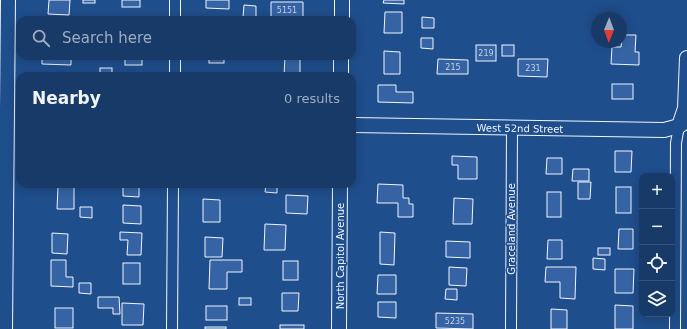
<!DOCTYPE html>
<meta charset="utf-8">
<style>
:root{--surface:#173a69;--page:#244571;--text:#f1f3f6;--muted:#9eadc0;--line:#36547d}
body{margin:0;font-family:"DejaVu Sans",sans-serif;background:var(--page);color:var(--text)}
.controls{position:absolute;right:12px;bottom:12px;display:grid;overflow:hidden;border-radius:8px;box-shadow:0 2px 10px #0003}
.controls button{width:36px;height:36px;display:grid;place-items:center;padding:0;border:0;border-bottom:1px solid var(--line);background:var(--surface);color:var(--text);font:20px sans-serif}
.compass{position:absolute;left:591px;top:12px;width:36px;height:36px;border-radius:50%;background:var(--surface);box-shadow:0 2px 10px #0003;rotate:181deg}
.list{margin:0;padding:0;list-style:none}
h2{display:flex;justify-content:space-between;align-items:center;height:52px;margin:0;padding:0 16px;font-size:17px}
h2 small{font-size:13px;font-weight:400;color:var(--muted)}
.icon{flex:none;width:22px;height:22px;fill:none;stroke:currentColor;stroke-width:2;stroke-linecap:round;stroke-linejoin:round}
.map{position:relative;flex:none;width:687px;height:329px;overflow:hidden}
.search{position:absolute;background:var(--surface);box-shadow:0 2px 10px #0003;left:16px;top:16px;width:340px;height:44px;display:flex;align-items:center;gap:10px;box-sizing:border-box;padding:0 14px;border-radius:12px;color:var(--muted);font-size:15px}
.panel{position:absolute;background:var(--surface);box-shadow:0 2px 10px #0003;left:16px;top:72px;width:340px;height:116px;border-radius:12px}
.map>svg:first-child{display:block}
.building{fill:#3563a3;stroke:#f2f6ff}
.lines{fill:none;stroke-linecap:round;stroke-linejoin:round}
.street-casing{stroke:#f2f6ff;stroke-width:12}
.secondary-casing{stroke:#f2f6ff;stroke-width:16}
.street{stroke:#1f4e8c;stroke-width:10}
.secondary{stroke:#1f4e8c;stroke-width:14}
.labels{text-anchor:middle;stroke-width:3;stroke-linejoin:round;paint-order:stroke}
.number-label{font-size:8px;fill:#c3d1e8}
.street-label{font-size:10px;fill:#f2f6ff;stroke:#1f4e8c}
</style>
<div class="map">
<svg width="687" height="329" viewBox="0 0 687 329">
<rect width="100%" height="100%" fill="#1f4e8c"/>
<!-- building -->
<g class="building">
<path d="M49 0H70L69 15 48 14Z"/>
<rect x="83" y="0" width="12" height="3"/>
<rect x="122" y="0" width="18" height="7"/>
<path d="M206 0H229V9L206 8Z"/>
<path d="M384 0H404V4L383 3Z"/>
<path d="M271 2H303V18L271 17Z"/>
<path d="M244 5 256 6V18L243 17Z"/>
<path d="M385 12H402V33H384Z"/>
<path d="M422 17 434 18V28H422Z"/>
<rect x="83" y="18" width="12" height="2"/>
<rect x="98" y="18" width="12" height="2"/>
<path d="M206 18 234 19V20H206Z"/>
<path d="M622 35H636L635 52H639V65L611 64 612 47H621Z"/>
<path d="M421 38H433V49L421 48Z"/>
<rect x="476" y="45" width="20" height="16"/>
<rect x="502" y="45" width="12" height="11"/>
<path d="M384 51 400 52V74H384Z"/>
<path d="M42 56H71V65L42 64Z"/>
<rect x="125" y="56" width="17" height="9"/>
<rect x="209" y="56" width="15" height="7"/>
<rect x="244" y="56" width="12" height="1"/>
<path d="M285 56H300V76H284Z"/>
<path d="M438 59 468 60V74H437Z"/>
<path d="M518 59H548L547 77 518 76Z"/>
<rect x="100" y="68" width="12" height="8"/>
<path d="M121 73 141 74V76H121Z"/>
<path d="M46 74 74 75V76H46Z"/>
<rect x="612" y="84" width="21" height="15"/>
<path d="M378 85H396V92H413V103L378 102Z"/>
<path d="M615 151H632L631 172H615Z"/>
<path d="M452 156 477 157V179H458V165H452Z"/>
<path d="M547 158H562V174H546Z"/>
<path d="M573 169H589V181H572Z"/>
<path d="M578 182H591L590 199H578Z"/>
<path d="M123 184H139V197L123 196Z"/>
<path d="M266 184H277V193L265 192Z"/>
<path d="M378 184 403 185V198H409V204H413V217H398V203H377Z"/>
<path d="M58 187H74V209H57Z"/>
<rect x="616" y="187" width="15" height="26"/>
<rect x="547" y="192" width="14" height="25"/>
<path d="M286 195 308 196 307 214 286 213Z"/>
<path d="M454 198 473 199 472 224H453Z"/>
<path d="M203 199 220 200V222H203Z"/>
<path d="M123 205 141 206V224L123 223Z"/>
<path d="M80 207H92V218L80 217Z"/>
<path d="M265 224 286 225 285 250H264Z"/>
<path d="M619 229H633V249H618Z"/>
<path d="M120 232 142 233 141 255H127L128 240H120Z"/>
<path d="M380 232 395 233 394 265 380 264Z"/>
<path d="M52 233 68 234 67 254 52 253Z"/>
<path d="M205 237 223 238 222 257H205Z"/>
<path d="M548 240H562V259H547Z"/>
<path d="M446 241 470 242V258L446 257Z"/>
<rect x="598" y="248" width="12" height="7"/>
<path d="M593 258 605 259V270L593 269Z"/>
<path d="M51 260H66V277H73V287L51 286Z"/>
<path d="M210 260H242V272H227V289H209Z"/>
<rect x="283" y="261" width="15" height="19"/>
<rect x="123" y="263" width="17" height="21"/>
<path d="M449 267 467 268 466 286 449 285Z"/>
<path d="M546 267H576L575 299 560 298V282H545Z"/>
<path d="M615 269H634L633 293H615Z"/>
<path d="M378 275H396V294H377Z"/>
<path d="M79 283H91V294L79 293Z"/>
<path d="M446 289H457V300L445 299Z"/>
<path d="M282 293H299L298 311H282Z"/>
<path d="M98 297H119L120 314H113V308H98Z"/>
<rect x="239" y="298" width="12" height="7"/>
<path d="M378 302H396V318L378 317Z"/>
<path d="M122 303 144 304 143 325H122Z"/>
<path d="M615 305 633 306V329H615Z"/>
<rect x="206" y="306" width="21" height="14"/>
<rect x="55" y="308" width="18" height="20"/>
<path d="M551 309 567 310V329H551Z"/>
<path d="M436 313 473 314V329L436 328Z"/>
<rect x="280" y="325" width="24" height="4"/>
<rect x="205" y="327" width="21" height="2"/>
</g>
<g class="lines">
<defs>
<g id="street">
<path d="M175 20V0"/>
<path d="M175 76V56"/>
<path d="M172 329 173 184"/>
<path d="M511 329 512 128"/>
<path d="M675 329 676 143 679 126"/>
</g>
<g id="secondary">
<path d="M342 20V0"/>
<path d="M341 76V56"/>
<path d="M352 125 664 130 679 126 687 121"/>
<path d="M679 126 685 108 687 58"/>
<path d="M5 329 8 0"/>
<path d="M339 329 340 184"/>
</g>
</defs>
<!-- street casing -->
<use href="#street" class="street-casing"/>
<!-- secondary casing -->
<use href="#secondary" class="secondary-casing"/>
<!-- street -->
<use href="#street" class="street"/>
<!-- secondary -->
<use href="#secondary" class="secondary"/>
</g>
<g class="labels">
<!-- number labels -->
<g class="number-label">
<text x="287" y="13">5151</text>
<text x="486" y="56">219</text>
<text x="453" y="70">215</text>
<text x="533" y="71">231</text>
<text x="455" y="324">5235</text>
</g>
<!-- street labels -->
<g class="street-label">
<text transform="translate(520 128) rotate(1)" y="4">West 52nd Street</text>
<text transform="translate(511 229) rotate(-90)" y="4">Graceland Avenue</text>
<text transform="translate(340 256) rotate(-90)" y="4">North Capitol Avenue</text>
</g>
</g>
</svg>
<div class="controls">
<button>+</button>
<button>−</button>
<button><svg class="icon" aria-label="locate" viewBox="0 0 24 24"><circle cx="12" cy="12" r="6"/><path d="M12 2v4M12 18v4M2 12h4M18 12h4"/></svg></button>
<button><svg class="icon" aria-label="layers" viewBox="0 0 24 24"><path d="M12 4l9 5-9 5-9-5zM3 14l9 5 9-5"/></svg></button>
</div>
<svg class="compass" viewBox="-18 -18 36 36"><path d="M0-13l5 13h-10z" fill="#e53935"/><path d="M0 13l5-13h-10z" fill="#9eadc0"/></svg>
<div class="search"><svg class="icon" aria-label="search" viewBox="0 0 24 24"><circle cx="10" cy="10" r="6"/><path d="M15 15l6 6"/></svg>Search here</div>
<section class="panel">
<h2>Nearby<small>0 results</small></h2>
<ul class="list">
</ul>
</section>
</div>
